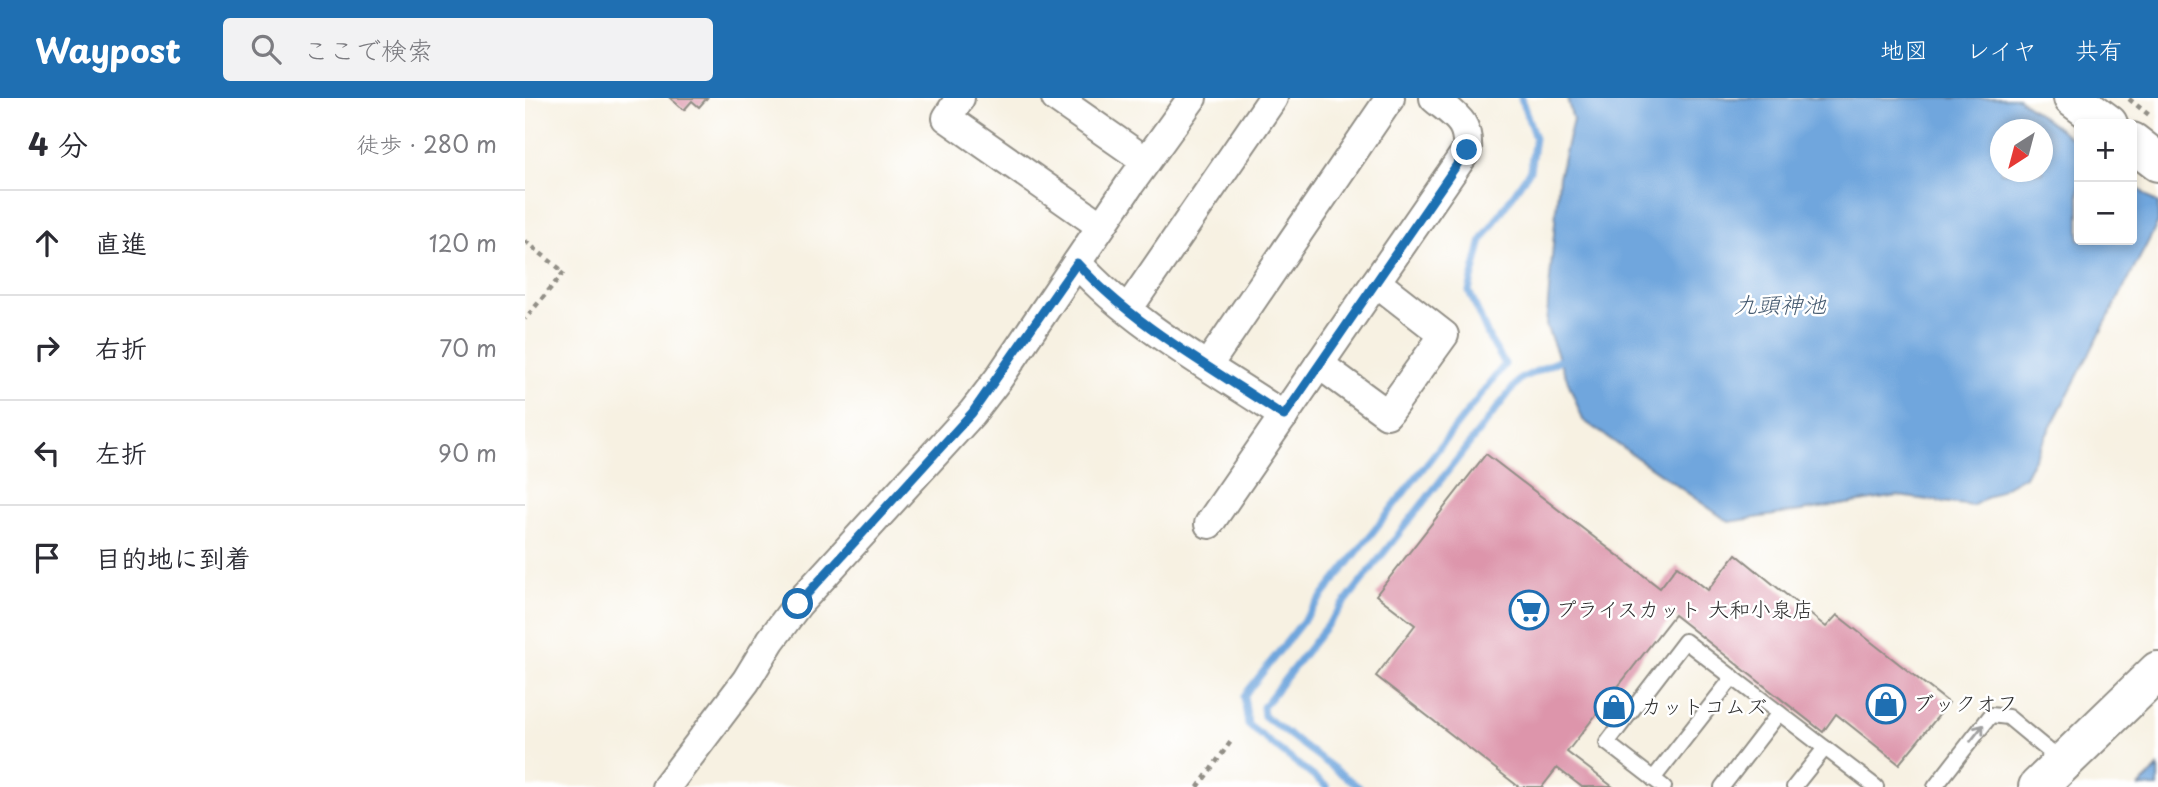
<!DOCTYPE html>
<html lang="ja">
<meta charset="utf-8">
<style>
:root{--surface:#fff;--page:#f2f2f3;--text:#2b2b33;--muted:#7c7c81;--line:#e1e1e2;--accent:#1f6fb2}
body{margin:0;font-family:"Playpen Sans","Klee One",sans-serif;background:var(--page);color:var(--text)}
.controls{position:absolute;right:21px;top:21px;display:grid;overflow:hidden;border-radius:7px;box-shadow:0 4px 10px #0003}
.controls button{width:63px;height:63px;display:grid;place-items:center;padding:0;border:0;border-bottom:2px solid var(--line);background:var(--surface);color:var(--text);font:35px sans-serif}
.compass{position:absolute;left:1465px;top:21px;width:63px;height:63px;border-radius:50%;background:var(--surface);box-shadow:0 4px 10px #0003;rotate:216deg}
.stop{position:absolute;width:21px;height:21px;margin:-16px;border:5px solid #1f6fb2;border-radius:50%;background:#fff}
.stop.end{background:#1f6fb2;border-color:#fff;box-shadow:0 2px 7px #0008}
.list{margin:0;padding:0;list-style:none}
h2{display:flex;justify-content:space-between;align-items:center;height:91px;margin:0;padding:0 28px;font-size:30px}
h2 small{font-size:23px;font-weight:400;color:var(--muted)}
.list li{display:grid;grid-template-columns:46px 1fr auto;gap:21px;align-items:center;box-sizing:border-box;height:105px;padding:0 28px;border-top:2px solid var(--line)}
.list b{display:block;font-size:26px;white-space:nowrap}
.list em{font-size:23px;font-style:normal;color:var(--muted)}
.icon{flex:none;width:38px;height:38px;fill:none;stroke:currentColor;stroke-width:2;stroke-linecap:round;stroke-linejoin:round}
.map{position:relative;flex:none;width:1633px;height:689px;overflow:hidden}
header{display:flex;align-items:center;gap:42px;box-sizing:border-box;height:98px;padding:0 35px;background:var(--accent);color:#fff}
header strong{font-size:33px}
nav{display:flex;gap:38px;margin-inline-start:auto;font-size:24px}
.search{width:490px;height:63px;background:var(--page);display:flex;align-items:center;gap:18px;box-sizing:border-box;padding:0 24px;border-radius:7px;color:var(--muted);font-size:26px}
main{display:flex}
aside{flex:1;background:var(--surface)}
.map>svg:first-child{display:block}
.water{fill:#70a6dd;stroke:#4e6884;stroke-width:2;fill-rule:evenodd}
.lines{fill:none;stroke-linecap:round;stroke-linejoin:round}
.stream{stroke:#70a6dd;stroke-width:7}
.building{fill:#dd95ab}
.lane-casing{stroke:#918e86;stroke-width:18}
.street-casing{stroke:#918e86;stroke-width:32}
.secondary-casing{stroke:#918e86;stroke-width:42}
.primary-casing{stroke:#918e86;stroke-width:42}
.path{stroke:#918e86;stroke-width:4.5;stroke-dasharray:5 5;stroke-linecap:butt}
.lane{stroke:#fff;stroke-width:14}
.street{stroke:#fff;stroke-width:28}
.secondary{stroke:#fff;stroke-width:38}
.primary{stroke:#fff;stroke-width:38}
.oneway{stroke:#a0a0a0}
.route{stroke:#1f6fb2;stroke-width:9}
.labels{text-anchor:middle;stroke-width:5;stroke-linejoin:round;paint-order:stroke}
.poi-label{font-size:21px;fill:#2b2b2b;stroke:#fff;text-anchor:start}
.water-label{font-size:23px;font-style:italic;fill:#475c72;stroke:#fff}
</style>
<header>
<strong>Waypost</strong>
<div class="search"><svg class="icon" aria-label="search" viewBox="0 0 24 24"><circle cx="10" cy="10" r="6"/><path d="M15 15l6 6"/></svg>ここで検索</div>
<nav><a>地図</a><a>レイヤ</a><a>共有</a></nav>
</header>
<main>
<aside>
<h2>4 分<small>徒歩 · 280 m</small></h2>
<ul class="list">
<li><svg class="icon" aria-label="ahead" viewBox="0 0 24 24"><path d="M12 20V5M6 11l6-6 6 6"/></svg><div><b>直進</b></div><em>120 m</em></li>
<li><svg class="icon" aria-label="right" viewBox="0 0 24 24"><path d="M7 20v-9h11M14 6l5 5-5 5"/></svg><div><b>右折</b></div><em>70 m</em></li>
<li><svg class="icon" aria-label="left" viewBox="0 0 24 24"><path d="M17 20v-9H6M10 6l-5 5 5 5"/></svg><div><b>左折</b></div><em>90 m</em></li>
<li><svg class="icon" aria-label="arrive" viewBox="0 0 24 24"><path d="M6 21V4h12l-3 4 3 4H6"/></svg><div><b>目的地に到着</b></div></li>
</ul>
</aside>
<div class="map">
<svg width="1633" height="689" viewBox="0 0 1633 689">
<rect width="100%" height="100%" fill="#fff"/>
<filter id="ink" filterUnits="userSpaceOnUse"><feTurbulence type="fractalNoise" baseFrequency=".0143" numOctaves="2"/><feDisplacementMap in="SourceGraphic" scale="14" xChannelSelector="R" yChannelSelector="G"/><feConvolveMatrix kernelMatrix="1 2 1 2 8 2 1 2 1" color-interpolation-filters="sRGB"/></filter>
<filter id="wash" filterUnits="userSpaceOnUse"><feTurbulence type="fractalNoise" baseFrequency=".00686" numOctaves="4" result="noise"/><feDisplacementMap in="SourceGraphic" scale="28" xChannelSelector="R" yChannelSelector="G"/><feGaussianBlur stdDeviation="1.57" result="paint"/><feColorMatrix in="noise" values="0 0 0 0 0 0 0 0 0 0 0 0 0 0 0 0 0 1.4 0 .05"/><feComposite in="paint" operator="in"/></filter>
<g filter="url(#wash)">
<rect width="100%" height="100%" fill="#f7f1e2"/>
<!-- water -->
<g class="water">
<path d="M1042 0H1493L1554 46V142H1607V86L1633 106V125L1500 378 1447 408 1373 398 1204 424 1058 322 1021 227 1034 79 1048 22ZM1476 32H1518V74H1476Z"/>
<path d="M1633 669V689H1614Z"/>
</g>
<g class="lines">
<!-- stream -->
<g class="stream">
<path d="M802 689 723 627 719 598 980 266 965 242 944 193 957 142 1005 72 1010 40 996 0"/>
<path d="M834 689 739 618 738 609 995 281 1035 262"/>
</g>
</g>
<g id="blocks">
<!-- building -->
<g class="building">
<path d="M145 0H182L174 9 167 3 159 12Z"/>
<path d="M961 356 1135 490 1152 468 1183 492 1211 456 1301 529 1312 517 1424 605 1374 666 1311 616 1298 634 1149 517 1042 654 1088 689H1057L1032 670 1017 689H994L851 578 890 527 851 497Z"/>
</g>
</g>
</g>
<g filter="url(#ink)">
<use href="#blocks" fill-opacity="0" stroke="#918e86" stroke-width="2"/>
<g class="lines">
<defs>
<g id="lane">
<path d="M1128 681 1208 579"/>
<path d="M1139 689 1082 645 1160 543 1351 689"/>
<path d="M1197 689 1254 615"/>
<path d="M1269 689 1300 650"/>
<path d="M1410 689 1466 617 1483 619 1536 663"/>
</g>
<g id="street">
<path d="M435 0 422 20 576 128"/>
<path d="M531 0 621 63"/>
<path d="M552 165C609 228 689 271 759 318"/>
<path d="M603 211 748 0"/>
<path d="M794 266 862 316 919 237 851 184"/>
<path d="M683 267 865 0"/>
<path d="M684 426 942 52C944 23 930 18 909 0"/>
<path d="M141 689 221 583 246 542 273 506 447 315 474 280 605 86 667 0"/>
</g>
<path id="secondary" d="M1513 689 1633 573"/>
<g id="primary">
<path d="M1548 0 1583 26"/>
<path d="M1607 44 1633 64"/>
</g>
</defs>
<!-- lane casing -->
<use href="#lane" class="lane-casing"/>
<!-- street casing -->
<use href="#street" class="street-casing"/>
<!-- secondary casing -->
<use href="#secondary" class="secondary-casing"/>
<!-- primary casing -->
<use href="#primary" class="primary-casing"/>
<!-- path -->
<g class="path">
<path d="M1604 1 1624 17"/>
<path d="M0 143 39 174 0 221"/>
<path d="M673 689 707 642"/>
</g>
<!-- lane -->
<use href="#lane" class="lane"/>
<!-- street -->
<use href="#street" class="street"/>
<!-- secondary -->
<use href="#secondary" class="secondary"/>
<!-- primary -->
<use href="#primary" class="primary"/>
</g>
<!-- one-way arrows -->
<defs><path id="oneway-shaft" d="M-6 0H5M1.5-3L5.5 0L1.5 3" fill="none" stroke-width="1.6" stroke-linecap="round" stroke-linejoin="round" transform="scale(1.75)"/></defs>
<use class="oneway" href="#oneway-shaft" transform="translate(1452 635) rotate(-52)"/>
</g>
<g class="lines" filter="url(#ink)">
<!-- route -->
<path class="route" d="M273 506 447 315 552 165C609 228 689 271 759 318L942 52"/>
</g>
<!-- icons -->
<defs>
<symbol id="supermarket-ring" viewBox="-11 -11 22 22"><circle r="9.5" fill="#fff" stroke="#1f6fb2" stroke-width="1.5"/><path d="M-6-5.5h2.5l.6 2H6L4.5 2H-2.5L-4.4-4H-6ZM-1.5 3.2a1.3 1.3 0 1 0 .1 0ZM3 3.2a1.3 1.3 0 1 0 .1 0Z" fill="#1f6fb2"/></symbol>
<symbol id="shop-ring" viewBox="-11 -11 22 22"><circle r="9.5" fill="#fff" stroke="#1f6fb2" stroke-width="1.5"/><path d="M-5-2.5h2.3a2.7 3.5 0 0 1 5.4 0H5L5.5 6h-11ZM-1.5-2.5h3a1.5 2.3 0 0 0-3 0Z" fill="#1f6fb2"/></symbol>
</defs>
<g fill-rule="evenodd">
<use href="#supermarket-ring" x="982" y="490" width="44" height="44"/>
<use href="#shop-ring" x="1339" y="584" width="44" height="44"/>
<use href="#shop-ring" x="1067" y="587" width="44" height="44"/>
</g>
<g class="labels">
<!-- poi labels -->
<g class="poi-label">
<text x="1031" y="519">プライスカット 大和小泉店</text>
<text x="1388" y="613">ブックオフ</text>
<text x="1116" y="616">カットコムズ</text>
</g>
<!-- water labels -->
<g class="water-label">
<text x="1255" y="215">九頭神池</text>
</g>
</g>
</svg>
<div class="controls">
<button>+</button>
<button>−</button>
</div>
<svg class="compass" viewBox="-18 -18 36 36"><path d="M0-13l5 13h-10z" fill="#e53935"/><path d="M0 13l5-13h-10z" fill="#7c7c81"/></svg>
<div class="stop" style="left:273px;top:506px"></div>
<div class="stop end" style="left:942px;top:52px"></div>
</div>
</main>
